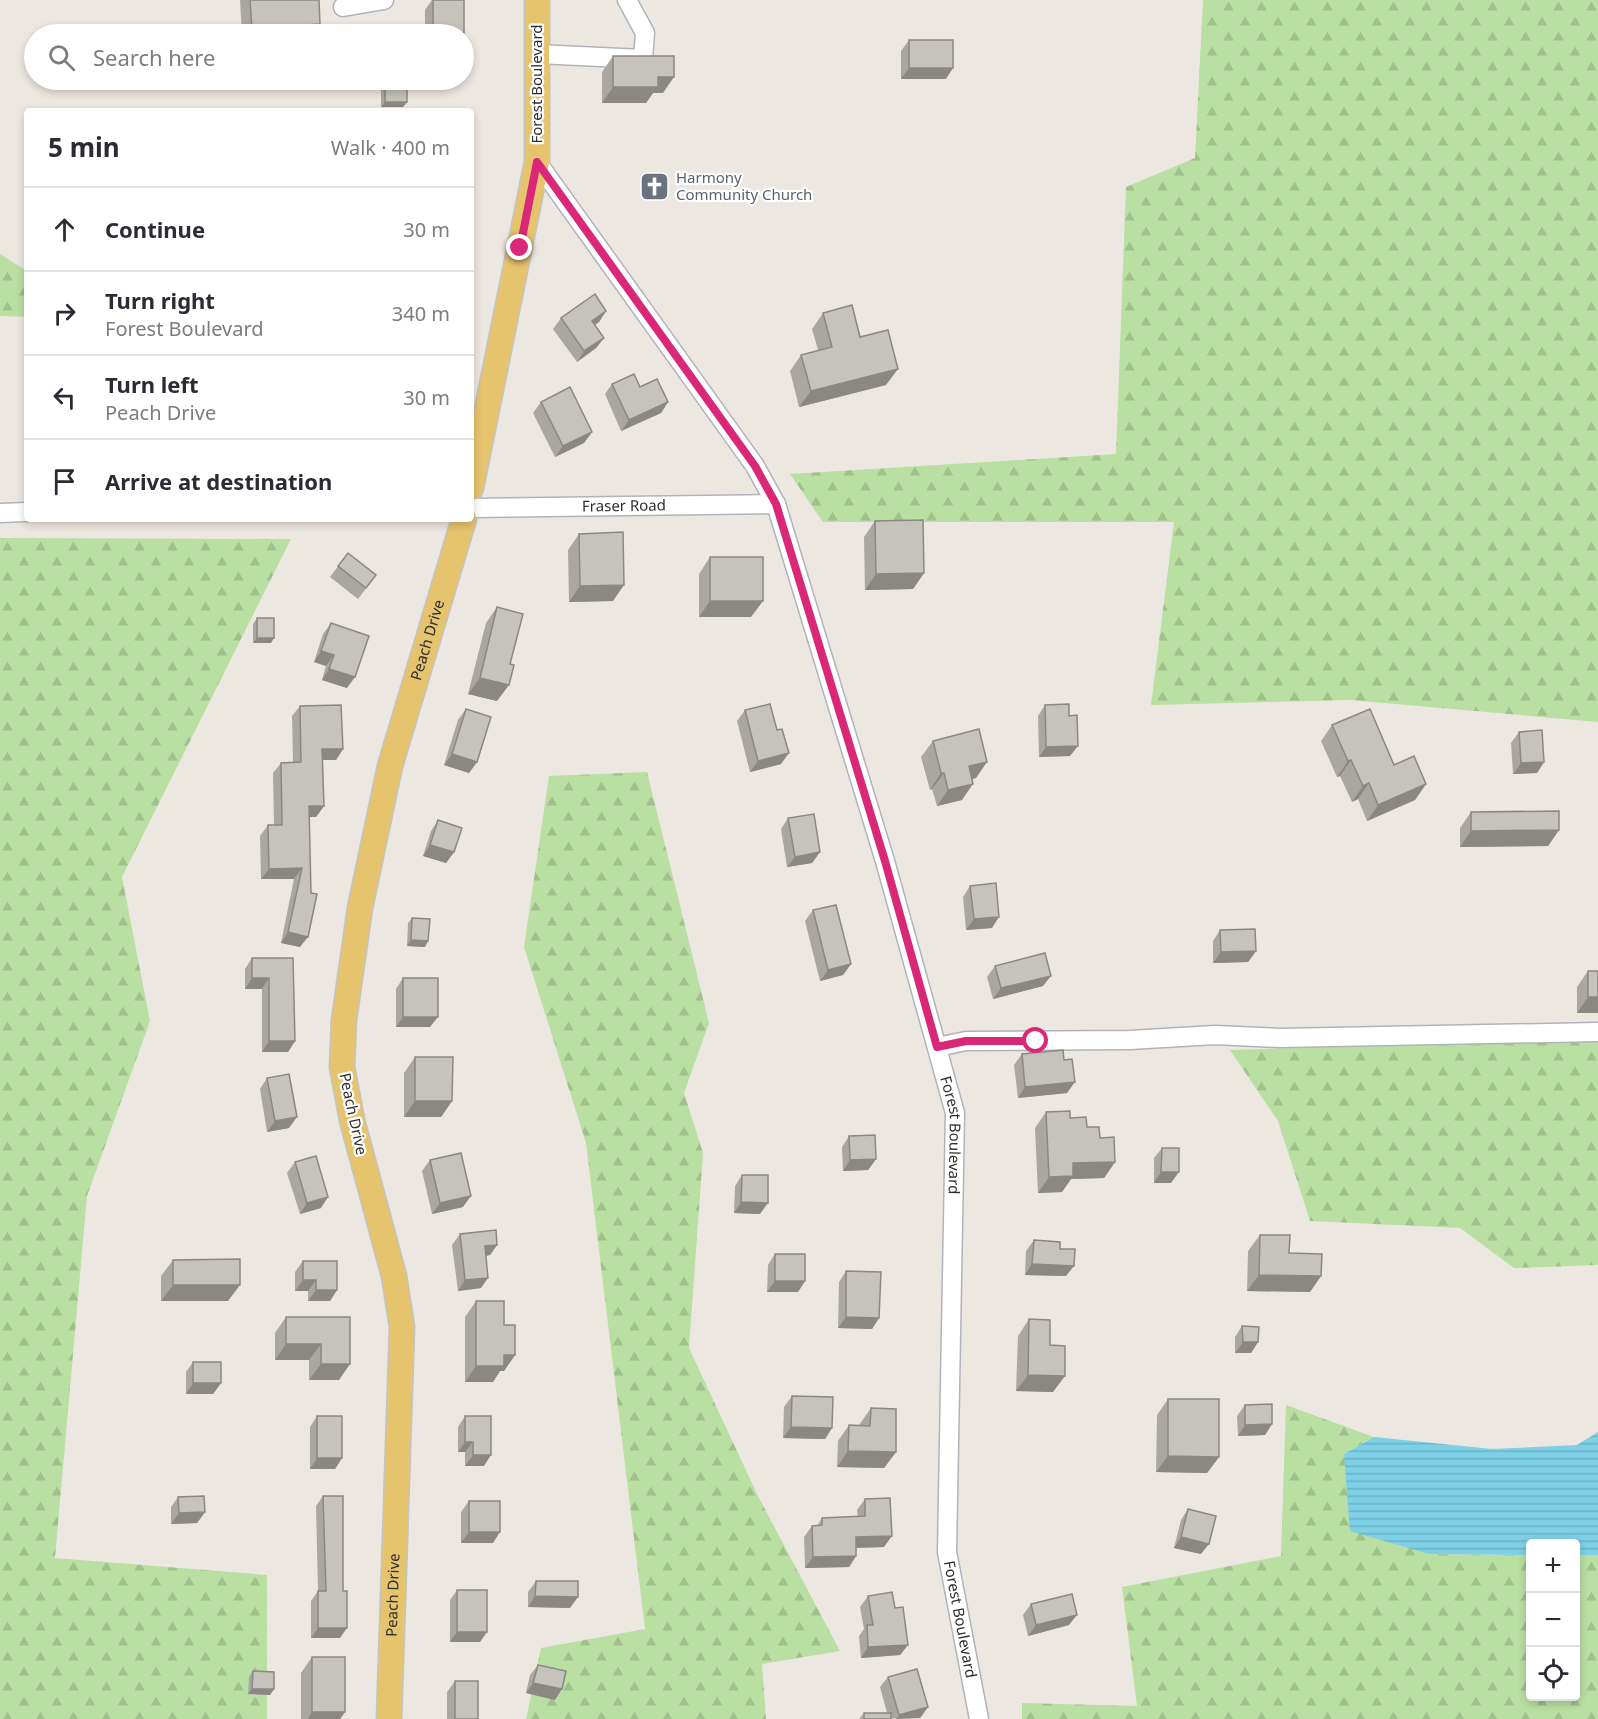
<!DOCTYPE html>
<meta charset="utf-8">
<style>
:root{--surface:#fff;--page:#f2f2f3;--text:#2b2b33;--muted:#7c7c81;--line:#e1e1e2}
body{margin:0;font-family:"Noto Sans",sans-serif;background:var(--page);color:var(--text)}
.controls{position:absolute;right:18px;bottom:18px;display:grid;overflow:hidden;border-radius:6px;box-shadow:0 3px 9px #0003}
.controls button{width:54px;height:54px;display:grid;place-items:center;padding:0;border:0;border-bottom:2px solid var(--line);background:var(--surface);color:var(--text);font:30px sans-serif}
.stop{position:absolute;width:18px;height:18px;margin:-14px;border:4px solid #db2777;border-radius:50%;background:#fff}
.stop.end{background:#db2777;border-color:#fff;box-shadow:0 2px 6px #0008}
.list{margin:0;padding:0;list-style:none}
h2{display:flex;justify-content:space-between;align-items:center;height:78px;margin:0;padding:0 24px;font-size:26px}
h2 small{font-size:20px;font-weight:400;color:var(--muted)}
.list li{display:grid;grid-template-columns:39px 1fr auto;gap:18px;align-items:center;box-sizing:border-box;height:84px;padding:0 24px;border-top:2px solid var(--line)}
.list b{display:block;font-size:22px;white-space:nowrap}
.list p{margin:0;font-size:20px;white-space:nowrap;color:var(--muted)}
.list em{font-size:20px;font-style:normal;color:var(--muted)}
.icon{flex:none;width:33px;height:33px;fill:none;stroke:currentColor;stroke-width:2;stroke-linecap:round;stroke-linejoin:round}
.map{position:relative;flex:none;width:1598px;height:1719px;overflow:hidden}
.search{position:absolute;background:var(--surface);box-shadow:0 3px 9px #0003;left:24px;top:24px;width:450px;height:66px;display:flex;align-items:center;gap:15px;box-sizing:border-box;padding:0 21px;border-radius:33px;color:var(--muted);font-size:22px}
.panel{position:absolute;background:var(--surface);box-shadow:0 3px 9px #0003;left:24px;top:108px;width:450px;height:414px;border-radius:6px}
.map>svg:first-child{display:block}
.forest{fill:url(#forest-firs)}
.water{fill:url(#water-rules)}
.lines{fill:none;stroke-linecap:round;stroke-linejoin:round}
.minor-casing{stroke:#b1b3bc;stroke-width:21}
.major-casing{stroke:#c4c4c4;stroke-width:27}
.minor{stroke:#fff;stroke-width:18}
.major{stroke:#e6c36d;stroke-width:24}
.wall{fill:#aaa7a2}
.shaded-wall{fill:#8b8884}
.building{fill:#c6c2bc;stroke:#8b8884;stroke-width:1.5}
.route{stroke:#db2777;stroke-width:8}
.labels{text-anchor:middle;stroke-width:4.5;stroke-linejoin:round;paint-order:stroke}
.street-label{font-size:15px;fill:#2d2d2d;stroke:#fff}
.worship-label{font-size:15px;fill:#5b616d;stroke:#fff;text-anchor:start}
</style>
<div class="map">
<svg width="1598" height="1719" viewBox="0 0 1598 1719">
<defs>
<pattern id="forest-firs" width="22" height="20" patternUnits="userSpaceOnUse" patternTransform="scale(1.5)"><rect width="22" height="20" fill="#badfa2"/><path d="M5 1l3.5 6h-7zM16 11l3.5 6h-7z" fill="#a0c08c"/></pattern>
<pattern id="water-rules" width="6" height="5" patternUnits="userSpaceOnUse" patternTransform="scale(1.5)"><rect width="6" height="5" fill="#7dd0e6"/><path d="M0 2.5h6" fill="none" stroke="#6cb3c6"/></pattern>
</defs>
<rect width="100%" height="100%" fill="#ede7e1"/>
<!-- forest -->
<g class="forest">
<path d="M1203 0H1598V722L1350 700 1151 705 1174 522H823L790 474 1116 454 1126 187 1195 158Z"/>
<path d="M0 254 27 271V317L0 316Z"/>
<path d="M0 538 291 539 122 877 150 1021 87 1196 55 1558 267 1575V1719H0Z"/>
<path d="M647 772 709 1023 684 1093 703 1153 689 1348 758 1496 840 1651 762 1664 766 1719H526L541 1648 645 1629 586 1143 524 947 549 776Z"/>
<path d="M1598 1039V1265L1514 1268 1460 1228 1310 1221 1278 1121 1230 1050Z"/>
<path d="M1286 1405 1374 1437 1344 1454 1429 1554 1530 1555V1696H1576V1555H1598V1719H1022V1703L1137 1706 1122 1587 1281 1556Z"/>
</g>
<!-- water -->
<path class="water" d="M1598 1432V1555H1576V1544H1530V1555L1429 1554 1350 1531 1344 1454 1374 1437 1492 1449 1577 1445Z"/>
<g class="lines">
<defs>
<g id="minor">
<path d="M343 7 384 0"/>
<path d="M537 54 643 59 645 33 627 0"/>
<path id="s1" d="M537 162 755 466 776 504 885 861 955 1113 947 1552 979 1719"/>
<path id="s2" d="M471 508 776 504"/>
<path d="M0 513 27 512"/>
<path d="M937 1047 966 1041 1130 1040 1215 1035 1280 1038 1598 1032"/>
</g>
<g id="major">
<path d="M471 488 537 162V0"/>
<path id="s3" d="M389 1719 402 1327 394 1276 352 1120 342 1067 344 1020 360 908 390 766 464 519"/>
</g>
</defs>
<!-- minor casing -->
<use href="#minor" class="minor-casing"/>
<!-- major casing -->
<use href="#major" class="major-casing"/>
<!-- minor -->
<use href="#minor" class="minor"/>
<!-- major -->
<use href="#major" class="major"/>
</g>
<!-- wall -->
<g class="wall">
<path d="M240 0H319L313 34H242Z"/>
<path d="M432 0H464L463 34H425V10Z"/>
<path d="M909 40 946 79H901V51Z"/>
<path d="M613 56 663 93H653L646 103H602V72Z"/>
<path d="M385 83 407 102 403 107H381V89Z"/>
<path d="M606 311 599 322 595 325 604 338 596 348 577 362 553 329 561 318Z"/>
<path d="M823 313 860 337 886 385 799 407 790 371 801 355 818 350 812 329Z"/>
<path d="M612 384 640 387 668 402 661 413 621 431 605 394Z"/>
<path d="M541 402 592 432 584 443 555 457 533 413Z"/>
<path d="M875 521 924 573 913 589 865 590 864 537Z"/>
<path d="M579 534 613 601 569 602 568 550Z"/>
<path d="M348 553 376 575 358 599 330 577Z"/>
<path d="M710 557 751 617H699V574Z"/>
<path d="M497 607V701L468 694 486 623Z"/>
<path d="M257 618 271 643H253V624Z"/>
<path d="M331 623 347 688 322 680 326 666 314 662 323 634Z"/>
<path d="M1045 705 1069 716 1070 756 1039 757 1038 716Z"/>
<path d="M300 706 343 749 336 760H323L324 806 316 817H310L300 947 281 943 294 879H261L260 836 268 825H274L273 773 281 763 293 762 292 716Z"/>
<path d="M466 709 477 762 469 773 444 765 458 720Z"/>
<path d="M745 710 777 730 781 764 750 772 737 721Z"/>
<path d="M1332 725 1426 784 1415 800 1367 821 1358 799 1352 802 1340 776 1337 777 1321 741Z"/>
<path d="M1519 732 1544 762 1537 773 1513 774 1511 743Z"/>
<path d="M933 741 976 778 972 779 962 800 937 806 932 789 930 790 921 757Z"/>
<path d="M1471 812 1559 830 1548 846 1460 847V828Z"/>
<path d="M788 818 820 852 812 863 787 867 781 829Z"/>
<path d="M438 820 454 852 446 863 423 856 431 831Z"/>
<path d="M970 886 992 928 966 930 963 897Z"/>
<path d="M813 910 851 964 843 975 820 981 805 921Z"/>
<path d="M412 918 425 947 407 946 408 923Z"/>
<path d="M1220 930 1256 951 1248 962 1213 963V941Z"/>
<path d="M252 958H293L295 1041 288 1052H262V989H245V969Z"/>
<path d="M995 966 1043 986 993 999 987 977Z"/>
<path d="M1588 971H1598V1013H1577V987Z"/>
<path d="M403 978 430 1027H396V989Z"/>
<path d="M1022 1054 1064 1060 1067 1093 1018 1098 1014 1065Z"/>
<path d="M415 1057 452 1101 441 1117H404V1073Z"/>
<path d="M267 1078 289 1128 267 1132 260 1089Z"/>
<path d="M1046 1112 1070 1118 1087 1127 1100 1138 1115 1162 1104 1178 1071 1179 1062 1192 1038 1193 1035 1128Z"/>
<path d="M849 1136 876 1159 868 1170 843 1171 842 1147Z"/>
<path d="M1162 1148 1171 1183H1154V1158Z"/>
<path d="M430 1160 463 1207 432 1214 422 1171Z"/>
<path d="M295 1162 321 1208 300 1214 287 1173Z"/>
<path d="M742 1175 760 1214 734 1213 735 1186Z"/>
<path d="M460 1234 497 1245 490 1255 486 1256 481 1288 458 1291 452 1245Z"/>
<path d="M1260 1235 1289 1253 1321 1276 1310 1292 1247 1291 1248 1251Z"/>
<path d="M1034 1240 1060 1249 1066 1276 1025 1275 1026 1251Z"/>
<path d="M775 1254 805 1281 798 1292H767L768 1265Z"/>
<path d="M173 1260 228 1301H161V1276Z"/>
<path d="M303 1261 337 1290 330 1301H308V1291H295V1272Z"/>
<path d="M846 1271 879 1318 872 1329 838 1328 839 1282Z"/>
<path d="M476 1301 504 1325 515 1355 504 1371H500L493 1382H465V1317Z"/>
<path d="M286 1317H350L339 1380H309V1360H275V1333Z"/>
<path d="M1029 1319 1053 1392 1016 1391 1018 1336Z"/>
<path d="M1242 1326 1258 1342 1251 1353H1235V1337Z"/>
<path d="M193 1362 221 1383 213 1394H186V1372Z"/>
<path d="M792 1396 832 1428 825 1439 783 1438 784 1407Z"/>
<path d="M1168 1399 1219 1457 1207 1473 1156 1472 1157 1415Z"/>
<path d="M1245 1405 1272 1424 1265 1435 1238 1436 1237 1416Z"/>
<path d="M871 1408 896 1452 884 1468 837 1467 838 1441 849 1425H859Z"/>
<path d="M317 1416 342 1458 335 1469H310V1427Z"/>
<path d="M465 1416 484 1466H465V1452H458V1427Z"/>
<path d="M323 1496 343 1591 340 1638H311V1601L318 1591 316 1506Z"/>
<path d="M178 1497 205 1512 197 1523 171 1524V1507Z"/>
<path d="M865 1499 884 1547 856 1548V1556L849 1567 805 1568 804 1537 812 1526H817L822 1518 858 1516 857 1510Z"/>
<path d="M469 1501 493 1543H461V1512Z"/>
<path d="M1188 1509 1201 1554 1174 1548 1181 1520Z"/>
<path d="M536 1581 570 1608 528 1607V1592Z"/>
<path d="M457 1590 480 1642H450V1600Z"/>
<path d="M868 1596 895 1608 908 1645 900 1655 861 1658 859 1636 864 1629 860 1607Z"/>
<path d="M1031 1604 1069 1625 1028 1636 1023 1615Z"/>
<path d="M312 1657 345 1712 340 1719H301V1673Z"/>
<path d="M538 1665 555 1700 526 1693 530 1675Z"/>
<path d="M253 1671 274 1689 270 1695 248 1694 249 1677Z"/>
<path d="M888 1677 928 1707 920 1718 859 1719 864 1713H887L880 1687Z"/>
<path d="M455 1681 478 1719H447V1692Z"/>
</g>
<!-- shaded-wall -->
<g class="shaded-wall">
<path d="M320 24 313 34H248L252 29Z"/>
<path d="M433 32 464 33 463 34H431Z"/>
<path d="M909 68H953L946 79H901Z"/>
<path d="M658 77H674L663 93H653L646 103H602L613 87Z"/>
<path d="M385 102H407L403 107H381Z"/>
<path d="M606 311 599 322 585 332 592 321Z"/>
<path d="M604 338 596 348 577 362 584 351Z"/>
<path d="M898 369 886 385 799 407 811 391Z"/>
<path d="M668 402 661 413 621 431 629 420Z"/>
<path d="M592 432 584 443 555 457 563 446Z"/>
<path d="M924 573 913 589 865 590 876 574Z"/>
<path d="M624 585 613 601 569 602 580 586Z"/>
<path d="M710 601H763L751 617H699Z"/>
<path d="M257 638H274L271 643H253Z"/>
<path d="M321 651 334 655 326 666 314 662Z"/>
<path d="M329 669 355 677 347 688 322 680Z"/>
<path d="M480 678 509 685 497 701 468 694Z"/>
<path d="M1078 746 1070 756 1039 757 1046 747Z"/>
<path d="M322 749H343L336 760H315Z"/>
<path d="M789 753 781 764 750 772 758 761Z"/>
<path d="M452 754 477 762 469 773 444 765Z"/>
<path d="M1351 760 1340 776 1337 777 1348 761Z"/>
<path d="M987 762 976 778 957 783 969 766Z"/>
<path d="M1544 762 1537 773 1513 774 1521 763Z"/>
<path d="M941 773H944L932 789 930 790Z"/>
<path d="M1369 783 1358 799 1352 802 1363 786Z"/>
<path d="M973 784 962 800 937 806 948 790Z"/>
<path d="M1426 784 1415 800 1367 821 1378 805Z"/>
<path d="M309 806H324L316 817H302Z"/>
<path d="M1559 830 1548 846 1460 847 1471 831Z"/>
<path d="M430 845 454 852 446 863 423 856Z"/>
<path d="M820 852 812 863 787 867 795 857Z"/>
<path d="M302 868 294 879H261L269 869Z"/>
<path d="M999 917 992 928 966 930 974 919Z"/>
<path d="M288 932 308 937 300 947 281 943Z"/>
<path d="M411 940 428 941 425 947 407 946Z"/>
<path d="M1256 951 1248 962 1213 963 1221 952Z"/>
<path d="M851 964 843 975 820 981 828 970Z"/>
<path d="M1051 976 1043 986 993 999 1001 988Z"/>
<path d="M252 978H269L262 989H245Z"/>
<path d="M1588 997H1598V1013H1577Z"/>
<path d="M403 1017H438L430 1027H396Z"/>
<path d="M269 1041H295L288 1052H262Z"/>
<path d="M1075 1082 1067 1093 1018 1098 1025 1087Z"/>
<path d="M415 1101H452L441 1117H404Z"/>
<path d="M297 1117 289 1128 267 1132 275 1121Z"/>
<path d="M876 1159 868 1170 843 1171 850 1160Z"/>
<path d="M1115 1162 1104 1178 1071 1179 1062 1192 1038 1193 1049 1177 1073 1163Z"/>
<path d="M1161 1172H1179L1171 1183H1154Z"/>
<path d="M471 1196 463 1207 432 1214 440 1203Z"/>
<path d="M328 1197 321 1208 300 1214 307 1203Z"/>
<path d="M741 1202 768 1203 760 1214 734 1213Z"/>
<path d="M497 1245 490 1255 477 1257 485 1246Z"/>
<path d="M1032 1264 1074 1266 1066 1276 1025 1275Z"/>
<path d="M1259 1275 1321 1276 1310 1292 1247 1291Z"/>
<path d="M488 1278 481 1288 458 1291 465 1280Z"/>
<path d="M303 1280H316L308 1291H295Z"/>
<path d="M775 1281H805L798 1292H767Z"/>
<path d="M173 1285H240L228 1301H161Z"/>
<path d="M316 1290H337L330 1301H308Z"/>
<path d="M846 1317 879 1318 872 1329 838 1328Z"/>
<path d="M1243 1342H1258L1251 1353H1235Z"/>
<path d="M286 1344H321L309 1360H275Z"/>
<path d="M504 1355H515L504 1371H500L493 1382H465L476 1366Z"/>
<path d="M321 1364H350L339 1380H309Z"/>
<path d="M1028 1375 1065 1376 1053 1392 1016 1391Z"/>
<path d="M193 1383H221L213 1394H186Z"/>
<path d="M1272 1424 1265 1435 1238 1436 1245 1425Z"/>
<path d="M791 1427 832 1428 825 1439 783 1438Z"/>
<path d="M465 1442H473L465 1452H458Z"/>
<path d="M848 1451 896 1452 884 1468 837 1467Z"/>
<path d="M473 1455H491L484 1466H465Z"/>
<path d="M1168 1456 1219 1457 1207 1473 1156 1472Z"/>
<path d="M317 1458H342L335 1469H310Z"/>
<path d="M205 1512 197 1523 171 1524 179 1513Z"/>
<path d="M469 1532H500L493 1543H461Z"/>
<path d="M892 1536 884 1547 848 1548 856 1537Z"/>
<path d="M1181 1537 1209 1544 1201 1554 1174 1548Z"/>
<path d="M856 1556 849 1567 805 1568 813 1557Z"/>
<path d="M535 1596 578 1597 570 1608 528 1607Z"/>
<path d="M1077 1615 1069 1625 1028 1636 1036 1625Z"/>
<path d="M318 1628H347L340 1638H311Z"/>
<path d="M457 1632H487L480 1642H450Z"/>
<path d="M908 1645 900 1655 861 1658 868 1647Z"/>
<path d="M533 1683 562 1689 555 1700 526 1693Z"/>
<path d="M252 1689H274L270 1695 248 1694Z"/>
<path d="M928 1707 920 1718 896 1719 899 1715Z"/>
<path d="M312 1712H345L340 1719H308Z"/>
</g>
<!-- building -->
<g class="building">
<path d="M250 0H319L320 24 252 29Z"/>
<path d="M433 0H464V33L433 32Z"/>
<rect x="909" y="40" width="44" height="28"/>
<path d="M613 56H674V77H658V87H613Z"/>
<rect x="385" y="83" width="22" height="19"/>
<path d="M595 294 606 311 592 321 604 338 584 351 561 318Z"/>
<path d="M852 305 860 337 888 330 898 369 811 391 801 355 832 347 823 313Z"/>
<path d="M634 374 640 387 657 379 668 402 629 420 612 384Z"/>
<path d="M570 387 592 432 563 446 541 402Z"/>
<path d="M923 520 924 573 876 574 875 521Z"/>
<path d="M623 532 624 585 580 586 579 534Z"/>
<path d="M348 553 376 575 366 588 338 566Z"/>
<rect x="710" y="557" width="53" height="44"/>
<path d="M497 607 523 614 510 664 514 665 509 685 480 678Z"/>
<rect x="257" y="618" width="17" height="20"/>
<path d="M331 623 369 636 355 677 329 669 334 655 321 651Z"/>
<path d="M770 704 777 730 782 729 789 753 758 761 745 710Z"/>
<path d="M1069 704V716L1077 715 1078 746 1046 747 1045 705Z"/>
<path d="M341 705 343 749H322L324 806H309L311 893 317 894 308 937 288 932 302 868 269 869 268 825H282L281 763 301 762 300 706Z"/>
<path d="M466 709 491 717 477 762 452 754Z"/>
<path d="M1370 709 1394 765 1414 756 1426 784 1378 805 1369 783 1363 786 1351 760 1348 761 1332 725Z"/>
<path d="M979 729 987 762 969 766 973 784 948 790 944 773H941L933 741Z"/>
<path d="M1542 730 1544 762 1521 763 1519 732Z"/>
<path d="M1559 811V830L1471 831V812Z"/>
<path d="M814 814 820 852 795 857 788 818Z"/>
<path d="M438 820 462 828 454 852 430 845Z"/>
<path d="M996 883 999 917 974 919 970 886Z"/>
<path d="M836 905 851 964 828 970 813 910Z"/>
<path d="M412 918 430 919 428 941 411 940Z"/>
<path d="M1255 929 1256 951 1221 952 1220 930Z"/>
<path d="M1045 953 1051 976 1001 988 995 966Z"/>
<path d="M252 958H293L295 1041H269V978H252Z"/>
<rect x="1588" y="971" width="10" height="26"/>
<rect x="403" y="978" width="35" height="39"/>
<path d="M1063 1050 1064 1060 1072 1059 1075 1082 1025 1087 1022 1054Z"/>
<path d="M415 1057H453L452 1101H415Z"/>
<path d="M289 1074 297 1117 275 1121 267 1078Z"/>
<path d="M1070 1111V1118L1086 1117 1087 1127H1099L1100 1138 1114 1137 1115 1162 1073 1163V1176L1049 1177 1046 1112Z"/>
<path d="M875 1135 876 1159 850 1160 849 1136Z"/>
<path d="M1162 1148H1179V1172H1161Z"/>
<path d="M461 1153 471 1196 440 1203 430 1160Z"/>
<path d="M316 1156 328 1197 307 1203 295 1162Z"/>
<path d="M742 1175H768V1203L741 1202Z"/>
<path d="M496 1230 497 1245 485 1246 488 1278 465 1280 460 1234Z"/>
<path d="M1260 1235H1290L1289 1253 1322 1254 1321 1276 1259 1275Z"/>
<path d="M1034 1240 1060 1242V1249H1075L1074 1266 1032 1264Z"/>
<rect x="775" y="1254" width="30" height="27"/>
<path d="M240 1259V1285H173V1260Z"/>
<path d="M303 1261H337V1290H316V1280H303Z"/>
<path d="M846 1271 881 1272 879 1318 846 1317Z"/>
<path d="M476 1301H504V1325H515V1355H504V1366H476Z"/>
<path d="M286 1317H350V1364H321V1344H286Z"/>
<path d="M1029 1319 1050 1320V1345L1065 1346V1376L1028 1375Z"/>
<path d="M1242 1326 1259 1327 1258 1342H1243Z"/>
<rect x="193" y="1362" width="28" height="21"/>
<path d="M792 1396 833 1397 832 1428 791 1427Z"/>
<path d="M1168 1399H1219V1457L1168 1456Z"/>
<path d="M1272 1404V1424L1245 1425V1405Z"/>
<path d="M871 1408 896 1409V1452L848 1451 849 1425 870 1426Z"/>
<rect x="317" y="1416" width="25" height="42"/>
<path d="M465 1416H491V1455H473V1442H465Z"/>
<path d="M204 1496 205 1512 179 1513 178 1497Z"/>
<path d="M323 1496H343V1591H347V1628H318V1591H326Z"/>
<path d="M890 1498 892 1536 856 1537V1556L813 1557 812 1526 822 1525V1518L865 1516V1499Z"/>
<rect x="469" y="1501" width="31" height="31"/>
<path d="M1188 1509 1216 1516 1209 1544 1181 1537Z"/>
<path d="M536 1581H578V1597L535 1596Z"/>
<rect x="457" y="1590" width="30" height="42"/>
<path d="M892 1592 895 1608 903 1607 908 1645 868 1647 867 1625H873L868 1596Z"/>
<path d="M1072 1594 1077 1615 1036 1625 1031 1604Z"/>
<rect x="312" y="1657" width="33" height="55"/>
<path d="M538 1665 566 1671 562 1689 533 1683Z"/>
<path d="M917 1669 928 1707 899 1715 888 1677Z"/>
<path d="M253 1671 274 1672V1689H252Z"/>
<rect x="455" y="1681" width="23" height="38"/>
<rect x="864" y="1713" width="27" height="6"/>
</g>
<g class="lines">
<!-- route -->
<path class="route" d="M520 248 537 162 755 466 776 504 885 861 937 1047 966 1041H1036"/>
</g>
<!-- icons -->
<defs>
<symbol id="church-square" viewBox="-11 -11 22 22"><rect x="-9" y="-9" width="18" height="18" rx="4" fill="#6b7280" stroke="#fff"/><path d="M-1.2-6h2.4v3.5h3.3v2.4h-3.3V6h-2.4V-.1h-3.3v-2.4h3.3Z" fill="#fff"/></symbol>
</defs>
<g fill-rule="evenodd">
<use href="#church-square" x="638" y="170" width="33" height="33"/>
</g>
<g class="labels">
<!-- street labels -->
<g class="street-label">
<text transform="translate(537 84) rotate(-90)" y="5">Forest Boulevard</text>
<text dy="5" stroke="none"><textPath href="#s2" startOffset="153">Fraser Road</textPath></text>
<text dy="5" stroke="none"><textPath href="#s3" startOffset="1096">Peach Drive</textPath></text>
<text transform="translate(353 1114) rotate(78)" y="5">Peach Drive</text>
<text dy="5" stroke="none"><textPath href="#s1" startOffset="1074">Forest Boulevard</textPath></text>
<text dy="5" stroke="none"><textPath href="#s3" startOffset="124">Peach Drive</textPath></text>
<text dy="5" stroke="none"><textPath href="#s1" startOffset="1560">Forest Boulevard</textPath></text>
</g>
<!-- worship labels -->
<g class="worship-label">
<text x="676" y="183">Harmony<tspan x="676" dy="17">Community Church</tspan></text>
</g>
</g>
</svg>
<div class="controls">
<button>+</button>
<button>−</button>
<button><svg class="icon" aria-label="locate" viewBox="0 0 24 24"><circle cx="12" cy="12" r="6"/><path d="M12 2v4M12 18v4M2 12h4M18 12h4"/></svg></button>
</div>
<div class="stop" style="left:1036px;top:1041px"></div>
<div class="stop end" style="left:520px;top:248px"></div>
<div class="search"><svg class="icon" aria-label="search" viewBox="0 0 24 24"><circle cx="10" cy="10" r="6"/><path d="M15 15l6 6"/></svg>Search here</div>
<section class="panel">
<h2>5 min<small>Walk · 400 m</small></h2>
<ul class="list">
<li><svg class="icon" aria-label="ahead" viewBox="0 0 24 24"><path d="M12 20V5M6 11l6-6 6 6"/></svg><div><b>Continue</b></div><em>30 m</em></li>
<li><svg class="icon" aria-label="right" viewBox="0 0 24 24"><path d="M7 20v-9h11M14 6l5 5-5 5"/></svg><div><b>Turn right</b><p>Forest Boulevard</p></div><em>340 m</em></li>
<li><svg class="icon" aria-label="left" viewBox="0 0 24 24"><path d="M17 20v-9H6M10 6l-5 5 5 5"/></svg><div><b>Turn left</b><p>Peach Drive</p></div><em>30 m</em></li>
<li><svg class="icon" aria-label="arrive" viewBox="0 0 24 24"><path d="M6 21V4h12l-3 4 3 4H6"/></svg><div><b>Arrive at destination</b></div></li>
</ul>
</section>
</div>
